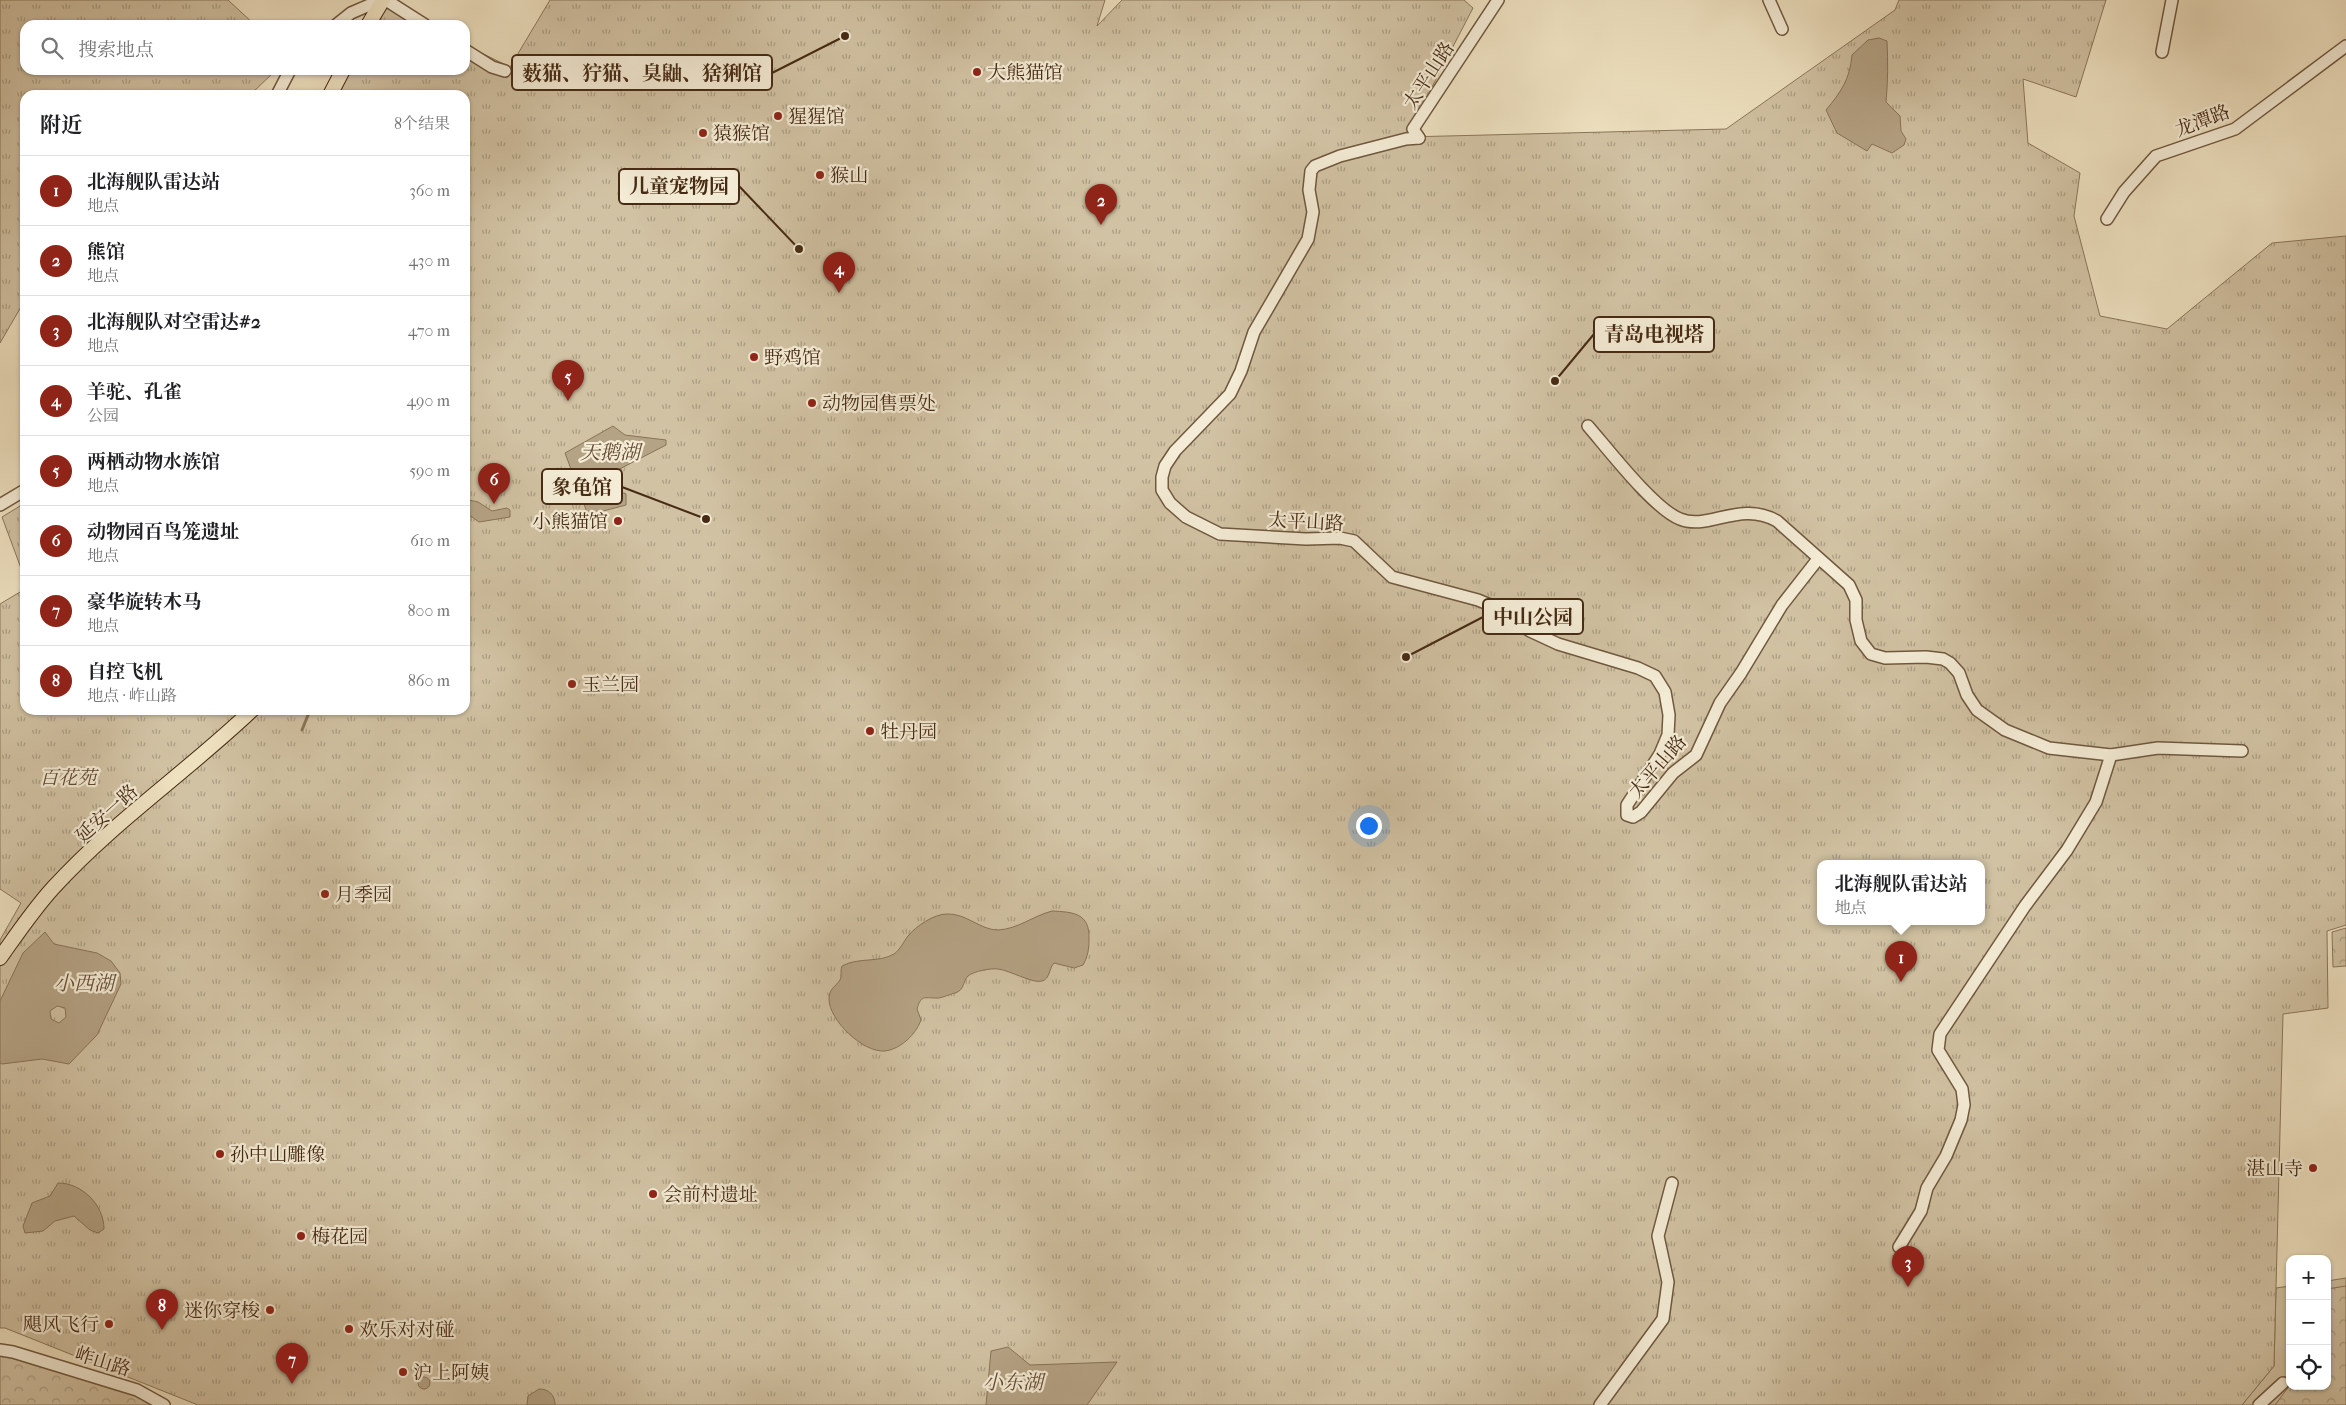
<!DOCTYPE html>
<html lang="zh">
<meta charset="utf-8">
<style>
:root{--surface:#fff;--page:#f6f6f6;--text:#202124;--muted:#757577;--line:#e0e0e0;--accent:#8f2418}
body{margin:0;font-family:"IM FELL French Canon","Noto Serif SC",serif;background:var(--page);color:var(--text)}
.controls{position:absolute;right:15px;bottom:15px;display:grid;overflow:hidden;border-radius:10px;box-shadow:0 1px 4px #0004}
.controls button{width:45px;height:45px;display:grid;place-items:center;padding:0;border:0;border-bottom:1px solid var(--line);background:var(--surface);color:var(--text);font:25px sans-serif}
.you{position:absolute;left:1368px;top:825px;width:18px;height:18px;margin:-12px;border:4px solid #fff;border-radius:50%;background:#1a73e8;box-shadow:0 0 0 8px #1a73e833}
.badge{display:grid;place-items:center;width:32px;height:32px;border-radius:50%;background:var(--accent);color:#fff;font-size:16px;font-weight:700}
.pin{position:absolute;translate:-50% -41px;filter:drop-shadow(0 1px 2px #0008)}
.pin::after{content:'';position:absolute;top:26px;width:18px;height:15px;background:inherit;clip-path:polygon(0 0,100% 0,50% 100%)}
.popup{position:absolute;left:1817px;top:860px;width:168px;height:65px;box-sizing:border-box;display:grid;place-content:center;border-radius:10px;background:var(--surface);filter:drop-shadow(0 1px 4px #0005);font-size:16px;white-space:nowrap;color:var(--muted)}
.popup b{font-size:19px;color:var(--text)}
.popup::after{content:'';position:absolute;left:50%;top:100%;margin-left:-10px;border:10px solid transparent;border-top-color:var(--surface)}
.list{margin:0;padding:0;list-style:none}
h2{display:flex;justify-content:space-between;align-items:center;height:65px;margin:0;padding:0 20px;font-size:21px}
h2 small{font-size:16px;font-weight:400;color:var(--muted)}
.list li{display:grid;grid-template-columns:32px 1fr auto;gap:15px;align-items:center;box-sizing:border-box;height:70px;padding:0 20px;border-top:1px solid var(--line)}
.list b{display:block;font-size:19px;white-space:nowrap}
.list p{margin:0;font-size:16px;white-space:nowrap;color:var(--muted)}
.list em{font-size:16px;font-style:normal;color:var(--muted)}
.icon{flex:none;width:28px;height:28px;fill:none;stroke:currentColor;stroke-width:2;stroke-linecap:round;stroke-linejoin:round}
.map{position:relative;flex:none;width:2346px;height:1405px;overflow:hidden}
.search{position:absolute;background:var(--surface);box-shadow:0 1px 4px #0004;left:20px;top:20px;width:450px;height:55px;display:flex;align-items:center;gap:12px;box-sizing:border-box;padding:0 18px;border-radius:15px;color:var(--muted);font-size:19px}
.panel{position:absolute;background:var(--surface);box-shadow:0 1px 4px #0004;left:20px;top:90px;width:450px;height:625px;border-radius:15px}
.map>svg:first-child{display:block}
.green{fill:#d1c2a3;stroke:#8c765b}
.forest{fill:url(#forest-crowns);stroke:#8c765b}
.park{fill:url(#park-tufts);stroke:#8c765b;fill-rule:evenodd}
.water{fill:#b5a385;stroke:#897357;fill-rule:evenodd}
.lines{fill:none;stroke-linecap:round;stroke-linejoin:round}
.stream{stroke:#897357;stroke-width:3}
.minor-casing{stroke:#70583e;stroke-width:14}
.major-casing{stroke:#462a13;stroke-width:16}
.minor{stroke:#f4ecd6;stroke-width:11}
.major{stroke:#eee1c0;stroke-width:14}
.poi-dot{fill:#8f2418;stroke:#f4ecd6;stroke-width:2}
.labels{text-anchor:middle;stroke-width:4.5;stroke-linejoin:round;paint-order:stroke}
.poi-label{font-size:19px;fill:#462a13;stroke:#f4ecd6;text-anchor:start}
.street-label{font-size:19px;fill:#462a13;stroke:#f4ecd6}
.park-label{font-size:19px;font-style:italic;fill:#624830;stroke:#f4ecd6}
.water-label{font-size:20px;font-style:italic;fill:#674e35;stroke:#f4ecd6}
.leader{fill:none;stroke:#462a13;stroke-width:2}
.callout-dot{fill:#462a13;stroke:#f4ecd6;stroke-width:2}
.callout{fill:#f4ecd6;stroke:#462a13;stroke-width:2}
.callout-label{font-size:20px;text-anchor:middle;font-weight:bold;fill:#462a13}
</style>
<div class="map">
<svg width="2346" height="1405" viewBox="0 0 2346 1405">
<defs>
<pattern id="forest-crowns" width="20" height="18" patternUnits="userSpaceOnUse" patternTransform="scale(1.25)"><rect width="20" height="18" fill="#d1c2a3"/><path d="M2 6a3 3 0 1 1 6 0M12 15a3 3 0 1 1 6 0" fill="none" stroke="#ab9e84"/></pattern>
<pattern id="park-tufts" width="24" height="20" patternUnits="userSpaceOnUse" patternTransform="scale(1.25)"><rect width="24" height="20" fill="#d1c2a3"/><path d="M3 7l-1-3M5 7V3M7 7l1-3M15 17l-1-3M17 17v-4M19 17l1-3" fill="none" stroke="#ab9e84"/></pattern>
</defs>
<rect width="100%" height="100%" fill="#eee1c0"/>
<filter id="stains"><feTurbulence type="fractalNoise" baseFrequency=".004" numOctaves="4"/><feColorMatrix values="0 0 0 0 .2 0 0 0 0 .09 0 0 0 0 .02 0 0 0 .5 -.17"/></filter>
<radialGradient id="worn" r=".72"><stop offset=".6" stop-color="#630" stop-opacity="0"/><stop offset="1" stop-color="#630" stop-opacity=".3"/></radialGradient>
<!-- green -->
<path class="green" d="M2346 1278V1405H2242L2274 1366 2276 1288 2290 1286V1386H2327V1281Z"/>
<!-- forest -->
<g class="forest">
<path d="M2346 928V966L2333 967 2332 932Z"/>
<path d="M2346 1286V1405H2275L2290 1385 2327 1386V1289Z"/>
<path d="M0 1355 17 1357 136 1394 155 1405H0Z"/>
</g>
<!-- park -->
<g class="park">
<path d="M0 0H228L255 25H25V70H276L250 95H25V300L0 343Z"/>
<path d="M550 0H1105L1097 26 1122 0H1464L1473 8 1406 137 1726 129 1895 10 1899 0H2106L2076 97 2023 79 2028 143 2080 173 2074 216 2100 316 2167 329 2272 243 2346 236V925L2327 931 2328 1008 2283 1014 2274 1366 2242 1405H198L5 1328H0V940L21 903 0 889V604L25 589V710H465V95H330L346 70H465V45L510 67ZM1821 863H1981V921H1821Z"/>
<path d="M386 8 422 25H375Z"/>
<path d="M25 503V579L2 517Z"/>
</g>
<!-- water -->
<g class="water">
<path d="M1879 38 1887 41C1888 62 1888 81 1886 102L1900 116 1901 131 1906 139 1904 145 1892 153 1872 144 1867 151 1837 133 1826 110C1841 92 1850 79 1852 55L1868 40Z"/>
<path d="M613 426 625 435 666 440V445L606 476 619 491 626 494V505L588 515 565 453Z"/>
<path d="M465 499 478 502 492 511 507 508 510 510V517L479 522 465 512Z"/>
<path d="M1052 911C1073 912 1090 913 1089 939 1089 949 1088 956 1083 965L1074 968 1054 963C1049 968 1050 979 1042 981 1033 984 1009 970 998 969 991 968 974 971 968 976 962 982 965 990 955 993 950 994 940 999 936 998 924 998 921 995 917 1009L921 1020C916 1034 901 1049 885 1051 863 1053 829 1020 829 999 829 989 835 987 840 980 842 977 840 970 842 966 858 957 879 963 894 954 900 950 904 941 908 936 916 926 934 914 947 914 966 913 980 930 998 930 1018 929 1033 916 1052 911Z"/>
<path d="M45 932 54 944 97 953 111 961 120 973 121 984 97 1035 69 1064 42 1059 2 1064 0 1063V1001L23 953ZM57 1006 65 1008 66 1017 59 1023 51 1019 50 1011Z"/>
<path d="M58 1183C82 1183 104 1205 104 1229L98 1233 90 1230 74 1216 55 1221 43 1231 25 1233 23 1226 32 1203 50 1196Z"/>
<path d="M1008 1347 1030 1365 1117 1362 1087 1405H986L991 1351Z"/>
<circle cx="424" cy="1383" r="6"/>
<path d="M539 1389C549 1389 555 1395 555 1405H527L528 1396Z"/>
</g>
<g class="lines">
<!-- stream -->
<path class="stream" d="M302 730 310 710"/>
<defs>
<g id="minor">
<path d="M386 0 425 25"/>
<path d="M1769 0 1782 29"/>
<path d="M336 25 351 13 381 0"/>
<path d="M465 50 492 67 505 71"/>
<path d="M2162 52 2172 0"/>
<path d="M277 95 290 70"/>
<path d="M1419 138 1406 139 1340 156 1315 166 1311 171 1309 190 1313 212 1308 239 1254 332 1241 371 1230 394 1175 451 1165 466 1162 477V490L1170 503 1186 517 1220 534 1306 539 1340 538 1354 541 1392 577 1478 600 1495 607 1530 631 1558 644 1638 668 1655 676 1665 692 1669 715 1668 735 1660 754 1627 805V815L1633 817 1641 812 1673 773 1696 755 1720 703 1741 673 1782 605 1818 559"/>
<path d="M1419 138 1413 129 1498 0"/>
<path d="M2107 219 2124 192 2156 156 2235 129 2346 46"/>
<path d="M1588 426C1608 449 1654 509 1680 519 1708 531 1740 500 1777 521L1849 585 1856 600V620L1861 641 1871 654 1885 658 1926 657 1943 659 1950 663 1959 673 1967 695 1977 710 2005 730 2049 748 2111 755 2158 748 2242 751"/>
<path d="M0 505 25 490"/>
<path d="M1899 1247 1921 1211 1927 1188 1946 1156 1961 1120 1964 1105 1962 1089 1938 1050 1940 1034 2025 906 2067 850 2096 802 2111 755"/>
<path d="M0 1350 13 1352 137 1390 164 1405"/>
<path d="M1600 1405 1663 1319 1668 1282 1658 1236 1672 1183"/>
<path d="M2259 1405 2283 1383"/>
</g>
<g id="major">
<path d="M368 25 383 0"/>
<path d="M330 95 343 70"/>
<path d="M0 958C17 934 33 910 53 888 113 822 188 771 252 710"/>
</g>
</defs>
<!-- minor casing -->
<use href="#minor" class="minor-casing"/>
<!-- major casing -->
<use href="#major" class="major-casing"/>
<!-- minor -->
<use href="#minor" class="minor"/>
<!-- major -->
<use href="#major" class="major"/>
</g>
<!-- markers -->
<g class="poi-dot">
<circle cx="977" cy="72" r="5"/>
<circle cx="778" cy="116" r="5"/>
<circle cx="703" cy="133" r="5"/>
<circle cx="820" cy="175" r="5"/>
<circle cx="754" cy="357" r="5"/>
<circle cx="812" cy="403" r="5"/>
<circle cx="618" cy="521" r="5"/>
<circle cx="572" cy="684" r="5"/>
<circle cx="870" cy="731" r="5"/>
<circle cx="325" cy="894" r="5"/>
<circle cx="220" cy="1154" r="5"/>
<circle cx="2313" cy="1168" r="5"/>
<circle cx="653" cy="1194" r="5"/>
<circle cx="301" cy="1236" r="5"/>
<circle cx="270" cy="1310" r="5"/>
<circle cx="109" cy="1324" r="5"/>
<circle cx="349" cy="1329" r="5"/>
<circle cx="403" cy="1372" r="5"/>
</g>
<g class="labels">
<!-- poi labels -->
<g class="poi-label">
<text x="987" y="79">大熊猫馆</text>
<text x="788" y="123">猩猩馆</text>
<text x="713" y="140">猿猴馆</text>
<text x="830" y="182">猴山</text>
<text x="764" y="364">野鸡馆</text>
<text x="822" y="410">动物园售票处</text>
<text x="608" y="528" text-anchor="end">小熊猫馆</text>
<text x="582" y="691">玉兰园</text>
<text x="880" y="738">牡丹园</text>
<text x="335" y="901">月季园</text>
<text x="230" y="1161">孙中山雕像</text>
<text x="2303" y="1175" text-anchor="end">湛山寺</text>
<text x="663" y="1201">会前村遗址</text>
<text x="311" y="1243">梅花园</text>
<text x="260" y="1317" text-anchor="end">迷你穿梭</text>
<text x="99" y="1331" text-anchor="end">飓风飞行</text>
<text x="359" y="1336">欢乐对对碰</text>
<text x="413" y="1379">沪上阿姨</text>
</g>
<!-- street labels -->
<g class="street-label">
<text transform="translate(1428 75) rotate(-57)" y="7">太平山路</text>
<text transform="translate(2202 120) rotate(-21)" y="7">龙潭路</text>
<text transform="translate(1306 521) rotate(3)" y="7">太平山路</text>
<text transform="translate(1657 766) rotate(-49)" y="7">太平山路</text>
<text transform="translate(106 813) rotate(-42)" y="7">延安一路</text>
<text transform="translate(103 1361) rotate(17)" y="7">岞山路</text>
</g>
<!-- park labels -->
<g class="park-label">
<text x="68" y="784">百花苑</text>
</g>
<!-- water labels -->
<g class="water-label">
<text x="610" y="459">天鹅湖</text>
<text x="84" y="990">小西湖</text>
<text x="1013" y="1389">小东湖</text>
</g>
</g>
<!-- callouts -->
<path class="leader" d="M845 36L772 73M799 249L739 186M1555 381L1594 334M706 519L622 487M1406 657L1483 617"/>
<g class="callout-dot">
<circle cx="845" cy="36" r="5"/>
<circle cx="799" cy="249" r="5"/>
<circle cx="1555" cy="381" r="5"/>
<circle cx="706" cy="519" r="5"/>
<circle cx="1406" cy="657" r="5"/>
</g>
<g class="callout">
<rect x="512" y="55" width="260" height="35" rx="5"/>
<rect x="619" y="169" width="120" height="35" rx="5"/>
<rect x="1594" y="317" width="120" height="35" rx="5"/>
<rect x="542" y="469" width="80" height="35" rx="5"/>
<rect x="1483" y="599" width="100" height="35" rx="5"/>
</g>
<g class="callout-label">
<text x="642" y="80">薮猫、狞猫、臭鼬、猞猁馆</text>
<text x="679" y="193">儿童宠物园</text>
<text x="1654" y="341">青岛电视塔</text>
<text x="582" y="494">象龟馆</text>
<text x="1533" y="624">中山公园</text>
</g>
<rect width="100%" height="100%" filter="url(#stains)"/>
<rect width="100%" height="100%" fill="url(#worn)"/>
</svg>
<div class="controls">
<button>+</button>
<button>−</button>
<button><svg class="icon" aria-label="locate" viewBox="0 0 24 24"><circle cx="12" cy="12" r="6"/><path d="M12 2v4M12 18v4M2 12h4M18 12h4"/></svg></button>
</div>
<div class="you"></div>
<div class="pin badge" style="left:1901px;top:982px">1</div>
<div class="popup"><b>北海舰队雷达站</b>地点</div>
<div class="pin badge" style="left:1101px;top:225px">2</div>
<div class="pin badge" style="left:1908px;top:1287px">3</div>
<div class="pin badge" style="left:839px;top:293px">4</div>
<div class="pin badge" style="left:568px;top:401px">5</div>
<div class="pin badge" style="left:494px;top:504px">6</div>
<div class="pin badge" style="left:292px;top:1384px">7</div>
<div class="pin badge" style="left:162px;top:1330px">8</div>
<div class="search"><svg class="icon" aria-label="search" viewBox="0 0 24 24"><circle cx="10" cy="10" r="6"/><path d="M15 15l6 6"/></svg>搜索地点</div>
<section class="panel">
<h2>附近<small>8个结果</small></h2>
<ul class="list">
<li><span class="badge">1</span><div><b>北海舰队雷达站</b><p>地点</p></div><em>360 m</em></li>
<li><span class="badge">2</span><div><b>熊馆</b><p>地点</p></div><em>430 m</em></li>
<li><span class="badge">3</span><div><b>北海舰队对空雷达#2</b><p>地点</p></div><em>470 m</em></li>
<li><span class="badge">4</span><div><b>羊驼、孔雀</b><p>公园</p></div><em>490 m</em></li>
<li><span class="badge">5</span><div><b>两栖动物水族馆</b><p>地点</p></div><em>590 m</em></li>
<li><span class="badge">6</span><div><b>动物园百鸟笼遗址</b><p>地点</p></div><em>610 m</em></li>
<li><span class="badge">7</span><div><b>豪华旋转木马</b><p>地点</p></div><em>800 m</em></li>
<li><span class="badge">8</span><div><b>自控飞机</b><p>地点 · 岞山路</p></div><em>860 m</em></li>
</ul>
</section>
</div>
